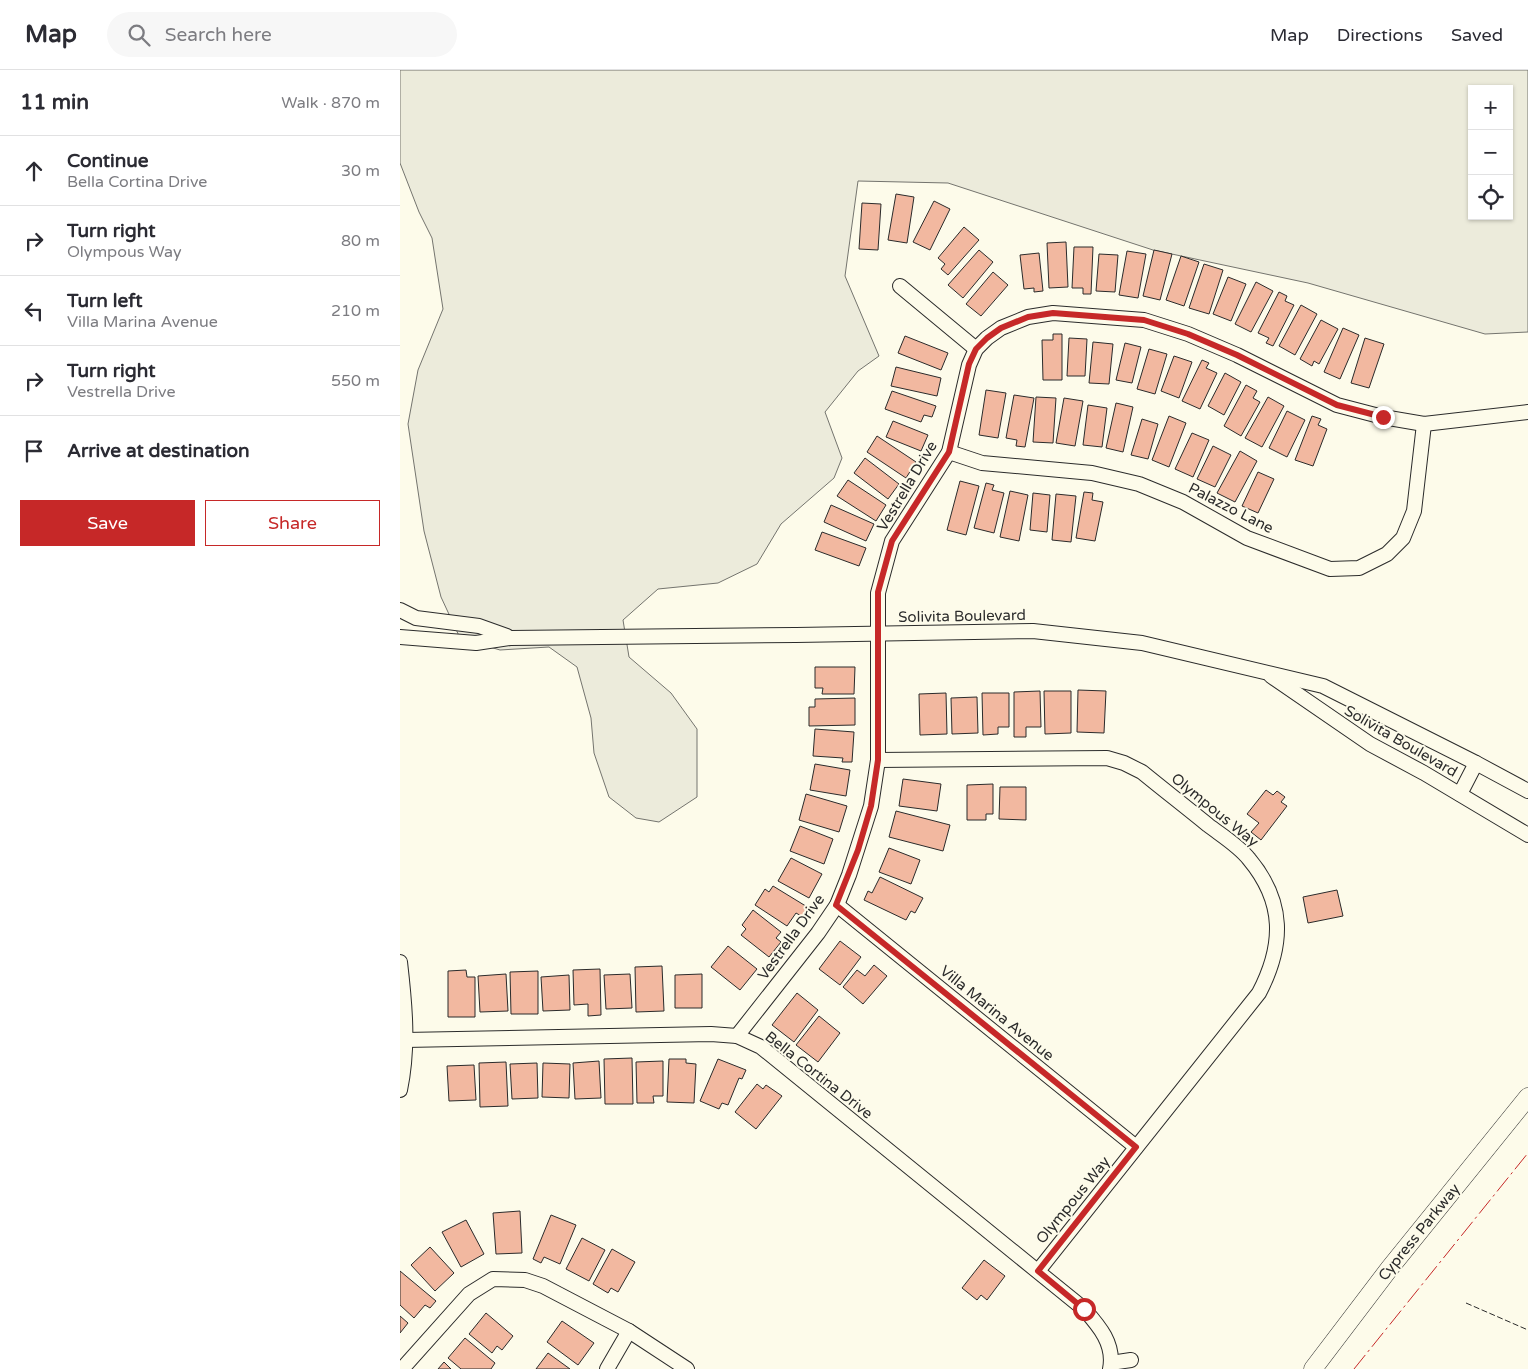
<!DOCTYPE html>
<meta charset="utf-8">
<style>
:root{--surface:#fff;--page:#f7f7f7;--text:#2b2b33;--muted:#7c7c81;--line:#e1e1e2;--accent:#c62828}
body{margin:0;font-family:"Varela Round",sans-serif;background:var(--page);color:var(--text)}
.controls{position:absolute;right:15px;top:15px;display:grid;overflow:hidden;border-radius:0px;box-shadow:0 1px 4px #0004}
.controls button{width:45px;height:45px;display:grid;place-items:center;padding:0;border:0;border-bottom:1px solid var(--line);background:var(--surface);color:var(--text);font:25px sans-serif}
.stop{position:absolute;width:15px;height:15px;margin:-11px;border:4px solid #c62828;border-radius:50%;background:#fff}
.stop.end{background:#c62828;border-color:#fff;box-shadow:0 1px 5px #0008}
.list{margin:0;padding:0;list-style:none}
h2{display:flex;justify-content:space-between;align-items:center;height:65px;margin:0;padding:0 20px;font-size:21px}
h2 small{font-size:16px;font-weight:400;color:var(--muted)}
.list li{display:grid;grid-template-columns:32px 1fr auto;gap:15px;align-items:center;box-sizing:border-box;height:70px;padding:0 20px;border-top:1px solid var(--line)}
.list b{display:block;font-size:19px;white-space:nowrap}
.list p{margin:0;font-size:16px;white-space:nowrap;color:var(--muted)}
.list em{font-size:16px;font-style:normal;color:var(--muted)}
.actions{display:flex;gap:10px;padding:15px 20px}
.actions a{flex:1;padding:11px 0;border:1px solid var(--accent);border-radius:0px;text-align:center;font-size:18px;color:var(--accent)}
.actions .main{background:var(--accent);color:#fff}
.icon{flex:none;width:28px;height:28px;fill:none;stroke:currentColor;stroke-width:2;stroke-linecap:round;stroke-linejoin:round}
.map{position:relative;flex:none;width:1128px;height:1299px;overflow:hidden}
header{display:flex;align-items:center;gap:30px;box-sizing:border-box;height:70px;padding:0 25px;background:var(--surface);border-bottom:1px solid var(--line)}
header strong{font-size:24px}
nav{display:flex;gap:28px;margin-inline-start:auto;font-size:18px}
.search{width:350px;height:45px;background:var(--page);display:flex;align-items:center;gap:12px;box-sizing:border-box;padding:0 18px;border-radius:28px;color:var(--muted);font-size:19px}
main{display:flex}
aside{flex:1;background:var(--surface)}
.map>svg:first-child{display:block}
.green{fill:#ecebdb;stroke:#74746e;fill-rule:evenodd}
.building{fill:#f2b8a0;stroke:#2b2b2b}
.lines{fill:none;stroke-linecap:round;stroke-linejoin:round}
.minor-casing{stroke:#2b2b2b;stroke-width:16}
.major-casing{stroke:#2b2b2b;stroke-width:19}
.minor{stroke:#fdfbea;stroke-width:14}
.major{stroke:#fdfbea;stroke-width:18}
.fence{stroke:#2b2b2b;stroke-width:1;stroke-dasharray:6 2.5;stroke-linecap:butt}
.power{stroke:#c62828;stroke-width:1;stroke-dasharray:18 4 2.5 4;stroke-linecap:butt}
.route{stroke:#c62828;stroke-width:6}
.labels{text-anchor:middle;stroke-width:4;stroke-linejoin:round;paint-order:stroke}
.street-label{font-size:15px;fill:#2b2b2b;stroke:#fdfbea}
</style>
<header>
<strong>Map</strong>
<div class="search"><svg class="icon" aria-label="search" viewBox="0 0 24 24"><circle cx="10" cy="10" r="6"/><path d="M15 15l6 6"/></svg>Search here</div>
<nav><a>Map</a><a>Directions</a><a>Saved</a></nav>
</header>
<main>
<aside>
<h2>11 min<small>Walk · 870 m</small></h2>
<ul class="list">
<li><svg class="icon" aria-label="ahead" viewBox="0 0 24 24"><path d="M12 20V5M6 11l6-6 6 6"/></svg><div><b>Continue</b><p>Bella Cortina Drive</p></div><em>30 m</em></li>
<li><svg class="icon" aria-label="right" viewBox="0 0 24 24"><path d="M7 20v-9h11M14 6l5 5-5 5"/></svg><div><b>Turn right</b><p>Olympous Way</p></div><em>80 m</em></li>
<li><svg class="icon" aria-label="left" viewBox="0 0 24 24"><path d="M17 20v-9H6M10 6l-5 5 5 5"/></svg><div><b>Turn left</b><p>Villa Marina Avenue</p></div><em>210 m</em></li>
<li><svg class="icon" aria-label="right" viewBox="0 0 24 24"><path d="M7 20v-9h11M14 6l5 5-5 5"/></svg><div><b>Turn right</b><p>Vestrella Drive</p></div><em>550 m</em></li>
<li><svg class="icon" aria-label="arrive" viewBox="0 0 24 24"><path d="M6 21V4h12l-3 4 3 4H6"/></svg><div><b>Arrive at destination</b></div></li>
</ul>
<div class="actions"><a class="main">Save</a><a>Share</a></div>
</aside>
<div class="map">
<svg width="1128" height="1299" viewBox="0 0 1128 1299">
<rect width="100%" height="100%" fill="#fdfbea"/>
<!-- green -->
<path class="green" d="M0 0H1128V262L1085 264 908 213 753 180 548 113 458 111 445 206 479 286 458 301 425 342 442 388 434 408 381 454 357 494 318 513 258 519 223 550 229 587 271 623 297 659V727L259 752 236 748 209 727 194 683 191 648 177 597 149 577 100 580 60 568 41 527 24 461 8 354 18 300 43 239 32 168 19 142 0 93ZM1072 19H1109V146H1072Z"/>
<!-- building -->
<g class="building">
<path d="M496 124 514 127 507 173 488 170Z"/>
<path d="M534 131 550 139 530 180 513 172Z"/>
<path d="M462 133 481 134 478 180 459 179Z"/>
<path d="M564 157 579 170 548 205 541 199 545 194 538 188Z"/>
<path d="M666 172 668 217 649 218 647 173Z"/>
<path d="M674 177H693L691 224H683V218H672Z"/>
<path d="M579 180 593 192 563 228 548 215Z"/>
<path d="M754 180 772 184 760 230 743 226Z"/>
<path d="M727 181 746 184 738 228 719 225Z"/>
<path d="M639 183 643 221 634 222V218L624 219 620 185Z"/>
<path d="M699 184 718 185 715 222 696 221Z"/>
<path d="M781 186 799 192 784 236 766 230Z"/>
<path d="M804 194 823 200 809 244 789 238Z"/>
<path d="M593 202 608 215 581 246 566 234Z"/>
<path d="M828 207 846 214 831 251 813 244Z"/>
<path d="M856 212 873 221 851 262 835 254Z"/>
<path d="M879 222 887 226 885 231 894 235 873 276 866 273 869 268 858 263Z"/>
<path d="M901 235 917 244 895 285 879 276Z"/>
<path d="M921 250 938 259 919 294 914 291 912 296 900 289Z"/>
<path d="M943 258 959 265 940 309 924 302Z"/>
<path d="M653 264H662V310H643L642 270H653Z"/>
<path d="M505 266 548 283 541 300 498 283Z"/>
<path d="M669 268 687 269 685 306H667Z"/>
<path d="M965 268 984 274 969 318 951 313Z"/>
<path d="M693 272 713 274 709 314 689 313Z"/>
<path d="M725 273 741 277 732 313 716 310Z"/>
<path d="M749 279 767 284 755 324 737 319Z"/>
<path d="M774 286 792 292 779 328 761 321Z"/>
<path d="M802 290 809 293 806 298 817 303 800 339 782 331Z"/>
<path d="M496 297 541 308 537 326 491 316Z"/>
<path d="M825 303 841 312 824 345 808 336Z"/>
<path d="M846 315 857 321 853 328 860 332 841 366 824 356Z"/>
<path d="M586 320 606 323 598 368 579 365Z"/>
<path d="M492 321 536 336 532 347 524 345 521 352 485 339Z"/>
<path d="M614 325 634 328 625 377 616 376 617 370 606 368Z"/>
<path d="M636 327 656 328 653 373 633 372Z"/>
<path d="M868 327 884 336 862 377 845 368Z"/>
<path d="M664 328 683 331 675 376 656 373Z"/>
<path d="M716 333 733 337 723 382 706 378Z"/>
<path d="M688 335 707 338 702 377 683 375Z"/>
<path d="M887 341 905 350 887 387 869 378Z"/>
<path d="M769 346 786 353 769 397 752 390Z"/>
<path d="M912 346 921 349 918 355 927 359 913 396 895 390Z"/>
<path d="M742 349 758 354 748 389 731 385Z"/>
<path d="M493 351 528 365 521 381 486 367Z"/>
<path d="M792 363 809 370 793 407 775 399Z"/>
<path d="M477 366 516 392 506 408 467 382Z"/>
<path d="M813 376 831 385 815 417 797 409Z"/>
<path d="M840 381 857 391 835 432 817 423Z"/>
<path d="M465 388 499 414 488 429 454 403Z"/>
<path d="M858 402 874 409 858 443 842 436Z"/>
<path d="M448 410 486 435 476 451 437 426Z"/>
<path d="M560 411 579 416 566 465 547 460Z"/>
<path d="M586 413 594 415 592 420 604 423 594 463 574 458Z"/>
<path d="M610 421 628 425 619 471 600 467Z"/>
<path d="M684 422 693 423 692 430 703 432 695 471 676 468Z"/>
<path d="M633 423 650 425 647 462 630 460Z"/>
<path d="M656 424 676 426 671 472 652 470Z"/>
<path d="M431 435 474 454 466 471 424 452Z"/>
<path d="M422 462 466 478 459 496 415 480Z"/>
<path d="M415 597H455L454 624H422L423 618H415Z"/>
<path d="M678 620 706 621 704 663 677 662Z"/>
<path d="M640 621 641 657H626V667H614V622Z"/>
<path d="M644 621H671V663L645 664Z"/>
<path d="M546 623 547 664 520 665 519 624Z"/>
<path d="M582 623H609V657H598V664L583 665Z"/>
<path d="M577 627 578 663 552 664 551 628Z"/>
<path d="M455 628V655L409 656V637H415V629Z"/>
<path d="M415 659 454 662 452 692H442L443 688 413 686Z"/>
<path d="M415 694 450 700 446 726 410 720Z"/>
<path d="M503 709 541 714 537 741 499 736Z"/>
<path d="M593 714V744H586V750H567V715Z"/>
<path d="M600 717H626V750L599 749Z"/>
<path d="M866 720 873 725 877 721 885 727 881 732 887 736 861 770 851 762 859 753 847 744Z"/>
<path d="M406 724 447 736 439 762 399 750Z"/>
<path d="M496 741 550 755 543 781 489 767Z"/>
<path d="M400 756 433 769 424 794 390 781Z"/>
<path d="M489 778 520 790 511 814 479 802Z"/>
<path d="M391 788 422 804 409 828 378 811Z"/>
<path d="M480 807 523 828 515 843 511 841 506 850 464 830 468 821 472 823Z"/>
<path d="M373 816 409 838 403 847 396 843 387 856 355 835 365 819 369 822Z"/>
<path d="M937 820 943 846 908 853 903 827Z"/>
<path d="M353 840 381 862 376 868 381 872 369 887 341 865 346 859 342 855Z"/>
<path d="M440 871 461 887 440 915 419 899Z"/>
<path d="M328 876 357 899 340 920 311 897Z"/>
<path d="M474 895 487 906 463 934 443 917 457 900 465 906Z"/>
<path d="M262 896 264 941 236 942 235 897Z"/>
<path d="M200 899 201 945 188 946V934L174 935 173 900Z"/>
<path d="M66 900 67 907H75V947H48V901Z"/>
<path d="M138 901V944H111L110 902Z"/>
<path d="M106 904 108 941 80 942 78 906Z"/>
<path d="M230 904 232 938 206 939 204 905Z"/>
<path d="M302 904V938H275V905Z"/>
<path d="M169 905 170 940 143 941 141 907Z"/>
<path d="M397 923 418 940 394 972 372 955Z"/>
<path d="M419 946 440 963 418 992 396 975Z"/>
<path d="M232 988 233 1034H205L204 989Z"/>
<path d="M269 989H286V993L296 994 294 1033 267 1032Z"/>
<path d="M318 989 346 1000 342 1009 339 1008 328 1035 322 1033 319 1039 300 1031Z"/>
<path d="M199 991 201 1028 175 1029 173 993Z"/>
<path d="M263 991V1026H253L254 1033H237L236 992Z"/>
<path d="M106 992 108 1036 80 1037 79 993Z"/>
<path d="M137 993 138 1028 112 1029 110 994Z"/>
<path d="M143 993 170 994 169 1028 142 1027Z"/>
<path d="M74 995 76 1030 49 1031 47 996Z"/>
<path d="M357 1014 363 1019 366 1015 382 1026 356 1059 335 1042Z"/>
<path d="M120 1141 122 1183 96 1184 93 1143Z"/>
<path d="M151 1145 176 1155 160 1194 144 1187 141 1193 133 1189Z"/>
<path d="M66 1150 84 1184 61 1197 42 1162Z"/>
<path d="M182 1168 205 1180 189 1211 166 1199Z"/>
<path d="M30 1177 54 1203 35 1221 11 1195Z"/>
<path d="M212 1179 235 1192 218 1222 211 1218 208 1223 193 1214Z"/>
<path d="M584 1190 605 1206 587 1230 581 1225 577 1230 562 1218Z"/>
<path d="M0 1201 36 1231 30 1238 25 1235 14 1248 0 1235Z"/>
<path d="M86 1243 113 1266 102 1280 97 1276 92 1283 69 1264Z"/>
<path d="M0 1246 8 1253 0 1263Z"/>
<path d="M162 1251 194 1273 178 1295 147 1272Z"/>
<path d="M65 1268 95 1293 91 1299H61L48 1288Z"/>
<path d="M148 1283 170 1299H136Z"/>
<path d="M44 1292 51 1299H38Z"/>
</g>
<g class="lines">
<defs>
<g id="minor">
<path d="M500 216 576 279"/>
<path d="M549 382 582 393 692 403 739 414 783 432 847 468 930 499 959 498 987 484 1003 468 1014 441 1024 354"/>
<path d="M0 540 16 548 79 556 107 566"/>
<path d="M0 567 76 573 110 568 396 565 633 561 742 573 923 616 1076 693 1128 721"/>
<path d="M871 606 970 674 1024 703 1128 765"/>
<path d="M478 690 707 688 724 693 742 702C764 720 786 737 808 755 821 765 839 776 849 789 885 832 884 875 859 923L638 1201"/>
<path d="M1060 724 1076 693"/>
<path d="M437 835 736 1077"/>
<path d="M0 892C5 935 9 977 0 1020"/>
<path d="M337 966 418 863 437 835 449 805 471 736 478 690V523L492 471 549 382 569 295 576 279 587 268 601 258 628 247 653 243 744 250 788 264 837 285 937 335 983 347 1024 354 1128 342"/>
<path d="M5 970 311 964 337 966 361 977 684 1239C699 1256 715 1274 710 1299"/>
<path d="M711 1293 731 1290"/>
<path d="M2 1299 69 1224 93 1209 125 1210 143 1216 229 1261 287 1299"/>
<path d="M207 1299 229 1261"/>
</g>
<path id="major" d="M913 1299 989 1199 1128 1027"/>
</defs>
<!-- minor casing -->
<use href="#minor" class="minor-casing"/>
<!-- major casing -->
<use href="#major" class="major-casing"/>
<!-- minor -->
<use href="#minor" class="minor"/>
<!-- major -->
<use href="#major" class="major"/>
<!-- fence -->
<path class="fence" d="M1066 1233 1128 1260"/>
<!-- power -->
<path class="power" d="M954 1299 1128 1083"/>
</g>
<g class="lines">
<!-- route -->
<path class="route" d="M684 1239 638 1201 736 1077 436 835 458 780 471 736 478 690V522L492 471 549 382 569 294 576 279 587 268 601 258 628 247 653 243 744 250 788 264 837 285 937 335 983 347"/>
</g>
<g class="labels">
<!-- street labels -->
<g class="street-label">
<text transform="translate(507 416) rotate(-59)" y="5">Vestrella Drive</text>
<text transform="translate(831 438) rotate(27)" y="5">Palazzo Lane</text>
<text transform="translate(562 546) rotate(-1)" y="5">Solivita Boulevard</text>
<text transform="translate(1001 671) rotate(30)" y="5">Solivita Boulevard</text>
<text transform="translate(815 740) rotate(39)" y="5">Olympous Way</text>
<text transform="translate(391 867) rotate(-54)" y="5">Vestrella Drive</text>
<text transform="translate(597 943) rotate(39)" y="5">Villa Marina Avenue</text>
<text transform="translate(419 1005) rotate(38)" y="5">Bella Cortina Drive</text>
<text transform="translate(673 1130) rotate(-51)" y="5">Olympous Way</text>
<text transform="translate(1019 1162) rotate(-51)" y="5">Cypress Parkway</text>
</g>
</g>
</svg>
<div class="controls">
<button>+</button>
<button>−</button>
<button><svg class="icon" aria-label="locate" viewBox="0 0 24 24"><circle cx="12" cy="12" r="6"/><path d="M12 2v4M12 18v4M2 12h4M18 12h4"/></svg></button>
</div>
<div class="stop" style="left:684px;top:1239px"></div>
<div class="stop end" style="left:983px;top:347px"></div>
</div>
</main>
